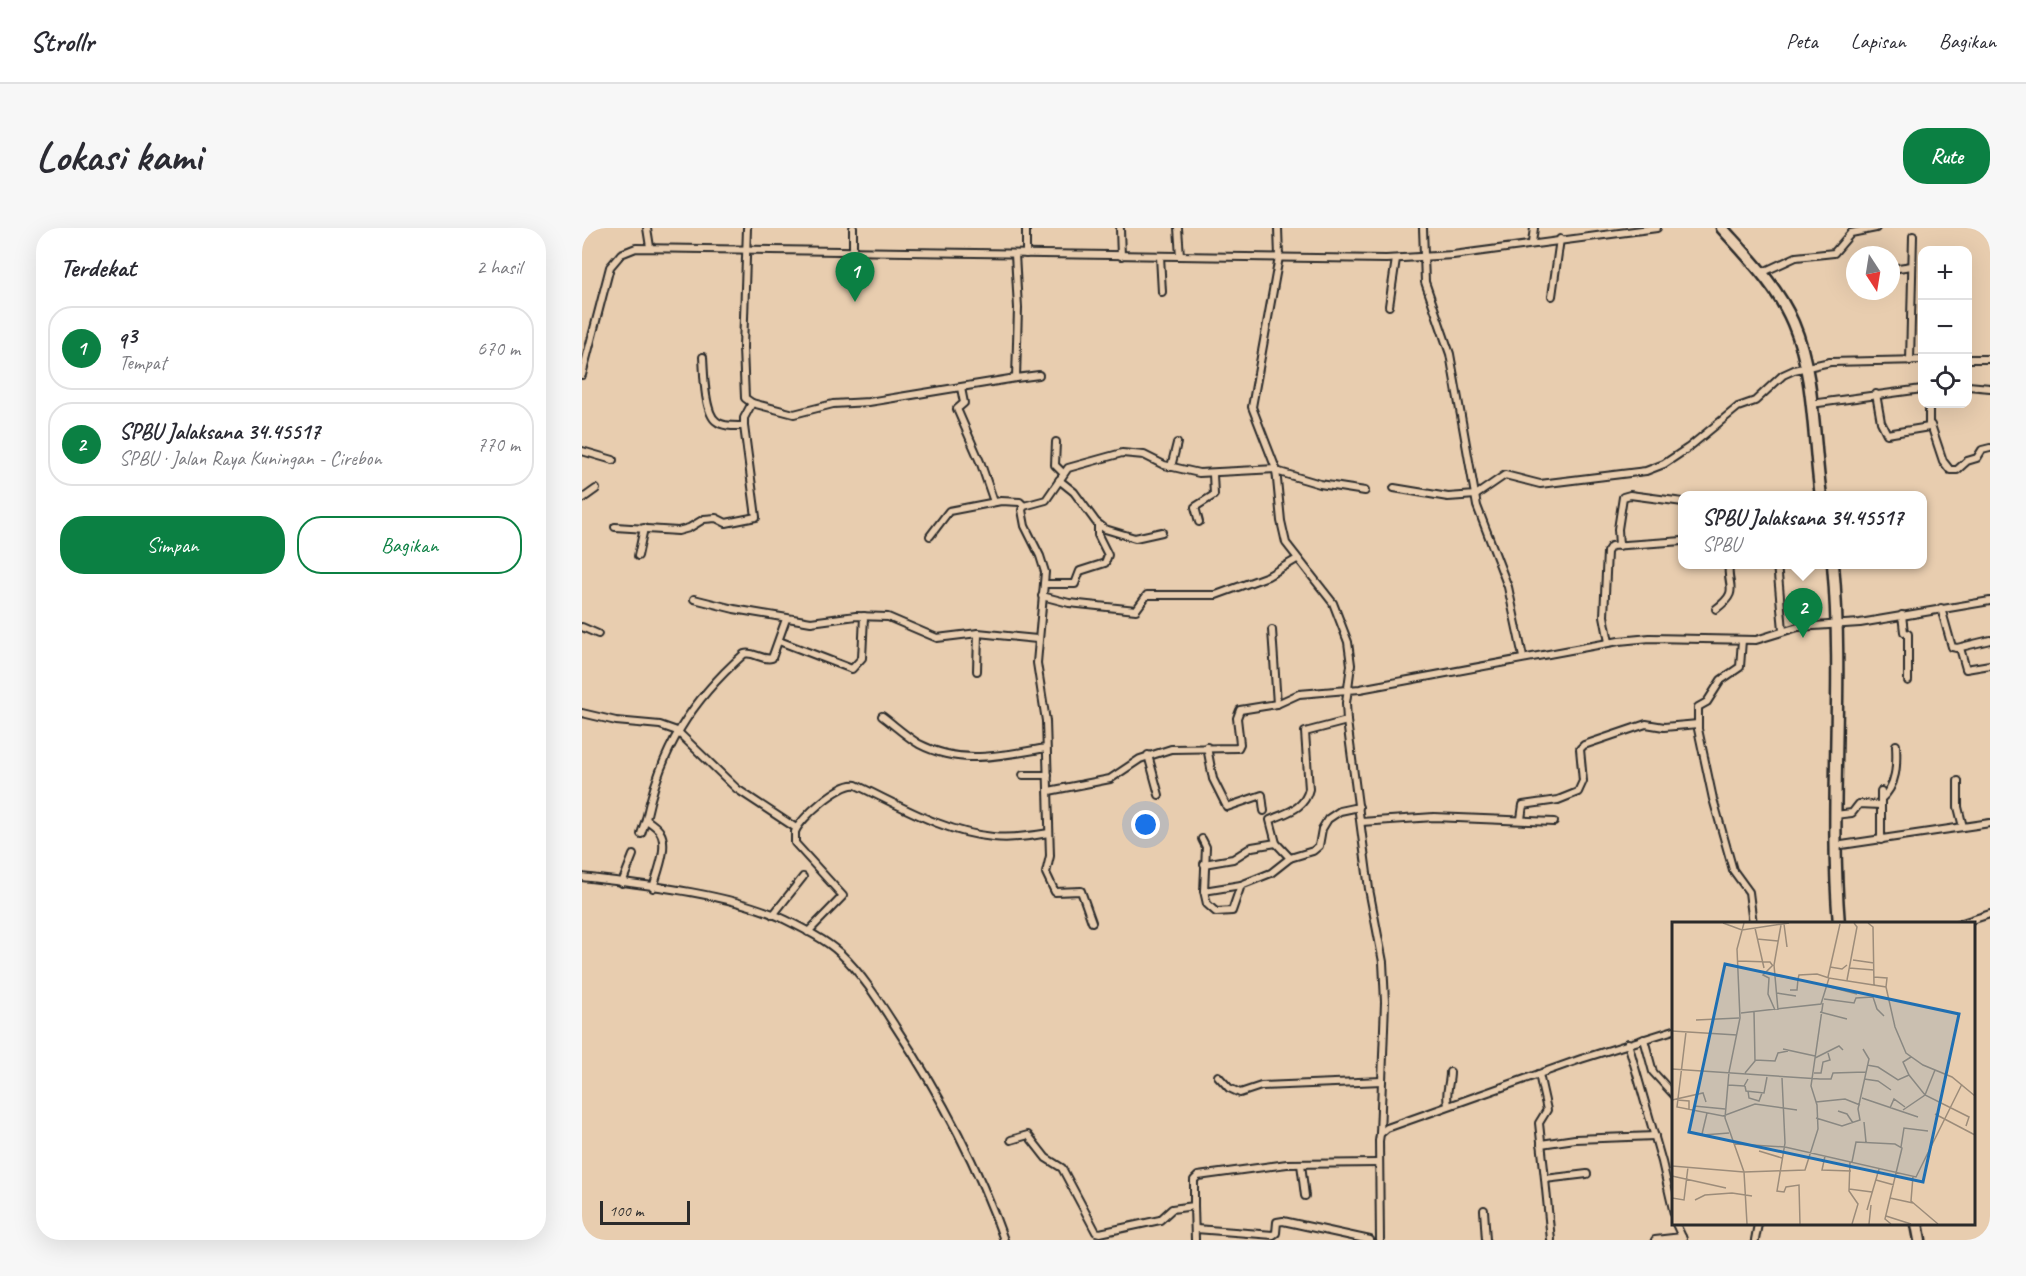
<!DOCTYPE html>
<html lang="id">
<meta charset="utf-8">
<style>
:root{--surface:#fff;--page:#f7f7f7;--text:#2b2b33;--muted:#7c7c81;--line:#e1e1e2;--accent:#0b8043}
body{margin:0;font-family:Caveat,sans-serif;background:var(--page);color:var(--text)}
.controls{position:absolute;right:18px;top:18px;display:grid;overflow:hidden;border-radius:12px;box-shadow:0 6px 24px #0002}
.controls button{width:54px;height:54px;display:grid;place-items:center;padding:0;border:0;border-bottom:2px solid var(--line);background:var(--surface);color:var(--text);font:30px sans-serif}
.compass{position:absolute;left:1264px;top:18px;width:54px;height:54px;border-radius:50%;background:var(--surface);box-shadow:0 6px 24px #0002;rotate:168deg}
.scale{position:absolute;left:18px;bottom:15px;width:90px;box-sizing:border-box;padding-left:6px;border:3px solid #2b2b2b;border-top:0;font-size:16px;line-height:21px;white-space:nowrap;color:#2b2b2b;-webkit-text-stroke:4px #e8cdaf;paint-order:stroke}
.you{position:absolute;left:564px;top:597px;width:21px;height:21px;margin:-15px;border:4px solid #fff;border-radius:50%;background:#1a73e8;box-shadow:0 0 0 9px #1a73e833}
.badge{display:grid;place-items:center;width:39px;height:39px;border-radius:50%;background:var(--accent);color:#fff;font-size:20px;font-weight:700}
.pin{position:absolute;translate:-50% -50px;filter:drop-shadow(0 2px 3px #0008)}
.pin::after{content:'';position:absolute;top:32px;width:21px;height:18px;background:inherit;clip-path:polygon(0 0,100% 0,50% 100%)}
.popup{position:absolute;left:1096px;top:263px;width:249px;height:78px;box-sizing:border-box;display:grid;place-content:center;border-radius:12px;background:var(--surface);filter:drop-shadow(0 2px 4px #0005);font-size:20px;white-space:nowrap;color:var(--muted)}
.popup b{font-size:22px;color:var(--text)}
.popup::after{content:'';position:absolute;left:50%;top:100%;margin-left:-12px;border:12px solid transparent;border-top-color:var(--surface)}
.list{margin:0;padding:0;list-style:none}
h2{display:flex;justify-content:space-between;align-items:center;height:78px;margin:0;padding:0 24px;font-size:26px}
h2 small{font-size:20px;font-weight:400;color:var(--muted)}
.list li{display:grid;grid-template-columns:39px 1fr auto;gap:18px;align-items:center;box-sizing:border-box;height:84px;margin:0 12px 12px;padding:0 12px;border:2px solid var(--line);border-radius:24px}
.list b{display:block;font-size:22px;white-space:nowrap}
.list p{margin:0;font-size:20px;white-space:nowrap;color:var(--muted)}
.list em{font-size:20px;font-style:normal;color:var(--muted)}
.actions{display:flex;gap:12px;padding:18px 24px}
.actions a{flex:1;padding:14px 0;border:2px solid var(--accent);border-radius:24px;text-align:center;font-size:21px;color:var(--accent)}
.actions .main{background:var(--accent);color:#fff}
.icon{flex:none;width:33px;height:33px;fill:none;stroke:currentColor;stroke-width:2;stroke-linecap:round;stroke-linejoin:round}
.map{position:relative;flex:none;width:1408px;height:1012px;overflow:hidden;border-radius:24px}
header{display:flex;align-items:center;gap:36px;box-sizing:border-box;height:84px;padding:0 30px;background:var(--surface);border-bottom:2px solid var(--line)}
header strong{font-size:28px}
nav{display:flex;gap:33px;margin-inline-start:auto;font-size:21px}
.intro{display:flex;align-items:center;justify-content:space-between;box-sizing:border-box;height:144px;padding:0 36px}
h1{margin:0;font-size:42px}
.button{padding:15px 27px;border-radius:24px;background:var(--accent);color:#fff;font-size:21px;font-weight:700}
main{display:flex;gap:36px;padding:0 36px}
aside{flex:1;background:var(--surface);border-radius:24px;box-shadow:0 6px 24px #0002}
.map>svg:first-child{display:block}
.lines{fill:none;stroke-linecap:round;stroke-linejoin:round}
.street-casing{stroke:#2b2b2b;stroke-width:10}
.highway-casing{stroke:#2b2b2b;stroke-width:15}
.street{stroke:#e8cdaf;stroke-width:6}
.highway{stroke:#e8cdaf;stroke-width:10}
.inset-road{fill:none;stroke:#9c8c7a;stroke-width:1.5}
.view{fill:#1f6fb2;fill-opacity:0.15;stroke:#1f6fb2;stroke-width:3}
.inset-edge{fill:none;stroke:#2b2b2b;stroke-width:3}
</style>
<header>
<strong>Strollr</strong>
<nav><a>Peta</a><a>Lapisan</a><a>Bagikan</a></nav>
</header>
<div class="intro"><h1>Lokasi kami</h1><a class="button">Rute</a></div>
<main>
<aside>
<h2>Terdekat<small>2 hasil</small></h2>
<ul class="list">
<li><span class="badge">1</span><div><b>q3</b><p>Tempat</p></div><em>670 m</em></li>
<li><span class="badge">2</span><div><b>SPBU Jalaksana 34.45517</b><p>SPBU · Jalan Raya Kuningan - Cirebon</p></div><em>770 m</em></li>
</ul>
<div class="actions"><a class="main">Simpan</a><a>Bagikan</a></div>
</aside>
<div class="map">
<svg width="1408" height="1012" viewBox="0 0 1408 1012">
<rect width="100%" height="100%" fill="#e8cdaf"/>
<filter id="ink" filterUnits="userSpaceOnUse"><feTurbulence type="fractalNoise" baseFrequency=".0167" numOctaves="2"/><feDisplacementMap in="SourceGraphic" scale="12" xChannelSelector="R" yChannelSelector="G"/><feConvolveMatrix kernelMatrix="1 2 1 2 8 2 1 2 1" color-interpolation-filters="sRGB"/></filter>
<g filter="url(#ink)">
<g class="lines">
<defs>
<g id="street">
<path d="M65 0 68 19"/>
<path d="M165 0 161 120 163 170 170 175 212 186 251 176 287 174 434 150 436 80 433 26"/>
<path d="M596 0 598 28"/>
<path d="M696 0 697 29 670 179 694 241 699 293 704 315 751 375 766 414 769 437 764 475 765 493 787 661 801 734 803 774 798 906"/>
<path d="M841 0 843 54 868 126 895 278 926 359 941 429"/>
<path d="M538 1 539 28"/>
<path d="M950 15 952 0"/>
<path d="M271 23V0"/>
<path d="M444 26V0"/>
<path d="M578 28 580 64"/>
<path d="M1309 41 1330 38"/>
<path d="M1179 45 1214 29 1252 25 1269 5 1294 0"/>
<path d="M970 68 978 11"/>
<path d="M807 78 814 31"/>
<path d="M121 129C122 143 122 184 134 193 141 199 153 198 162 198"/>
<path d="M1386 131H1408"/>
<path d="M1328 133 1331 8"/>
<path d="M0 147 28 39 39 26 54 20 804 31 871 27 1075 0"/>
<path d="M434 150 457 147"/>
<path d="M1386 158 1408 160"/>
<path d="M379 160 382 175 375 181 399 236 412 274"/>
<path d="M1294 166 1299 194 1305 206 1347 199V176"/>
<path d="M1229 176 1340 161"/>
<path d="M1349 197 1361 233 1368 242H1375L1385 233 1395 230 1400 222 1408 220"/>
<path d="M474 214 473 237 481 245"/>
<path d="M0 223 31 232"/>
<path d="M589 239 595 215"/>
<path d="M694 243 738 256 783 263"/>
<path d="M477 252 492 264 514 294 523 301 553 310 580 304"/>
<path d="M812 260 866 269 894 267 923 247 958 256 1064 243 1082 236 1106 220 1156 179 1173 173 1201 147 1212 142 1248 134 1340 132"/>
<path d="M0 271 14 261"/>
<path d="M617 294 613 279 632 267 631 246"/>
<path d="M33 299 96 303 107 300 122 291 134 290 144 295 174 289 162 198V190L170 175"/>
<path d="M348 308 367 283 419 273 438 274 442 278"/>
<path d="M1037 318 1036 301 1041 269 1048 267 1101 274"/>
<path d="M56 328 62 300"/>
<path d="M1195 336 1201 402"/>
<path d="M462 356H493L498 343 523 335 526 327 516 307V296"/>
<path d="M460 368 487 375 554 382 565 367H634L686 348 715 331"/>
<path d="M112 371 152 381 229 394 274 388 306 389 355 410 396 405 455 411"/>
<path d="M1359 380 1370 419 1375 420 1408 412"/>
<path d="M1134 381C1159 362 1144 359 1147 336"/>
<path d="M1320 387 1322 404 1326 406V453"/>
<path d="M0 399 16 406"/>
<path d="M690 402 695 476"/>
<path d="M1160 412 1158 439 1139 452 1125 474 1116 479V501L1131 571 1151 642 1167 664 1171 696"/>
<path d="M197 413 270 441 280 430 282 388"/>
<path d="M1027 414 1022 388 1025 324 1029 318 1101 313"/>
<path d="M1378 420 1384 441 1408 437"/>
<path d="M395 443 396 405"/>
<path d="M0 485 34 493 78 497 95 503 155 561 214 600"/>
<path d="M300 488C312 497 324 508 337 516 379 538 421 527 464 520"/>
<path d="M625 519 631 551 645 579 680 567 682 583"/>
<path d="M566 527 577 567"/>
<path d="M441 547H466"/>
<path d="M1376 553V579L1381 599"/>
<path d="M467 563 528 551 558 531 589 521 656 520 658 516 655 490 658 482 695 476 717 466 778 461 1037 413 1068 410 1174 412 1216 399 1278 395 1408 373"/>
<path d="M1299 571C1315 558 1315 536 1314 517"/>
<path d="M1253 587 1270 585 1277 576 1299 577"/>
<path d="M939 591 941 577 976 572 996 564 1001 553 998 521 1002 517 1064 496 1082 499 1116 496"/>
<path d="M779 594 852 589 972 594"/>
<path d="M59 606 64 591"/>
<path d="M620 611 624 619 622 663 659 657"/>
<path d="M1299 612V563"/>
<path d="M1253 618 1408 595"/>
<path d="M708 630 694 615 688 592C705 584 722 582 727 561L723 504 765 493"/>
<path d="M622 636 651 631 670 619 694 615"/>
<path d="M0 649C59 656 152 666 204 692 222 701 244 712 258 725 280 746 297 773 313 798 358 866 395 935 422 1012"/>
<path d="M40 655 51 627"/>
<path d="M71 660C75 645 87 618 78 604 76 599 68 595 64 591 79 521 109 473 162 426 172 423 180 433 190 430L204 391"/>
<path d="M622 663 625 676 634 684 650 683 659 657 689 645 708 630 731 623 737 618 740 601 746 591 758 583 777 579"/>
<path d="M191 687 221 649"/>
<path d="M510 694 499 663 473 664 464 645 468 628 464 493 455 435 463 344 458 328 443 298 440 282 442 278 464 272 486 240 540 225 562 227 582 237 617 245 694 241"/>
<path d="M1377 696 1408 686"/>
<path d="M226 704 261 668 213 615V604C218 590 259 554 274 557 317 577 363 605 411 609 430 611 449 608 467 605"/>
<path d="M1062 811 1071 844 1092 867"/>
<path d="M1046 815 1080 934 1092 986"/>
<path d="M957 846 965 882 957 895 963 951"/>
<path d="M636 848 647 860 658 865 679 858 800 853"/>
<path d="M866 877C863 864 868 857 868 844"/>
<path d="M429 912 446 907 464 930 480 940 514 1004 518 1005 578 992 590 981 612 978V952L616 948 705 936 796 935"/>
<path d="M959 916 993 911 1073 908"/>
<path d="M719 936 723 968"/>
<path d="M612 978 613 1012"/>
<path d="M902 982 904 1012"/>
<path d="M1094 996 1101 1011"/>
<path d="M614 1001 691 1007 694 1005 695 994 701 993 788 1012"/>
<path d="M798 1012 797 913 798 906 805 900 999 831 1092 802"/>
<path d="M969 1012 963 951 1005 946"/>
<path d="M1073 1012 1100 1009"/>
<path d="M1173 1012 1176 996"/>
</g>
<g id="highway">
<path d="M1140 0C1166 29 1196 59 1211 95 1233 146 1231 213 1239 268"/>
<path d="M1251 336C1262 456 1247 576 1257 696"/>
<path d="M1335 996 1338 1012"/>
</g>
</defs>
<!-- street casing -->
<use href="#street" class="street-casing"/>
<!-- highway casing -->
<use href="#highway" class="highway-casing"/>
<!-- street -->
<use href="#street" class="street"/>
<!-- highway -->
<use href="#highway" class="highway"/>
</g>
</g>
<!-- overview -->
<g transform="translate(1090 694)">
<rect width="303" height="303" fill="#e8cdaf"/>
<path class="inset-road" d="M51 1 70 8 117 1M72 1 65 27 68 96 57 150 53 196 72 250 75 302M196 1 201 5 202 63M112 2 115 25M83 6 92 46M85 17 106 19M181 38 202 41M66 39 98 40 101 44M100 44 91 53 97 56 96 72 103 88M158 45 170 47 175 43M177 46 202 48M104 54 126 57 127 53 145 52 157 56M156 55 168 2M202 55 215 56 214 65M175 58 185 5 182 1M154 64 185 72M118 68H125L126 57M105 71 124 74M152 77 182 81 184 76 201 75 205 87 212 94M106 88 102 43 109 3M148 90 175 97M69 91 149 82 157 56 214 65 223 105 234 131 251 143 280 155 303 174M24 98 67 96M0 109 65 113M14 110 5 185 51 194 83 182 125 188M111 127 143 134M239 135 231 140 237 153 253 173 297 195 294 204M143 136 167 124 171 128M83 138 103 139 106 131 116 129M195 143 206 145 226 158 237 153M0 147 148 157H159L161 151 194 150M73 151 83 139 82 90M142 151H149L151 140 158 138 156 131M110 156 113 221 105 269 112 270 114 265 127 263 128 302M192 157 206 159 219 168M56 163 72 164 76 157M73 164 74 169 92 171 95 155M76 169 77 176 87 179 90 171M190 176 246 195M0 178 31 171 34 180M5 178 17 179V188M144 180 173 177 188 183M22 184 53 187M218 186 222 177 233 185M231 188 253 173 263 148M166 189 175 192 181 201M263 192 303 213M144 196 170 204 188 198 186 187 197 137 191 127M192 200 194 220M30 212 35 191M31 213 57 211M63 222 113 225 244 255 290 162M229 225 232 206 256 209M87 229 110 236M153 234 150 248 179 249M178 240 177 269 186 282 180 302M180 240 184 220 223 222 230 226 213 297 219 302M0 244 72 250 133 248 146 207 145 183 139 164 151 81M0 254 54 266M241 254 239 279 266 302M204 258 222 263M177 267 200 270M60 271 80 274M0 276 12 278 16 245M218 276 241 281M23 278 33 273 60 271M195 288 207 247M214 294 239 302M197 302 199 283"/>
<path class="view" d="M53 42 287 92 251 260 17 210Z"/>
<rect width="303" height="303" class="inset-edge"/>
</g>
</svg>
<div class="controls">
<button>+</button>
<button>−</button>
<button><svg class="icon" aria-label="locate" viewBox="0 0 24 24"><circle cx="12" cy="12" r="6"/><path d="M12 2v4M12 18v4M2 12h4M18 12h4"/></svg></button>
</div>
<svg class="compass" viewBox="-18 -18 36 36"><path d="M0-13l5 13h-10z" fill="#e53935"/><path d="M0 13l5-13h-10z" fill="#7c7c81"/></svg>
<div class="scale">100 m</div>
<div class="you"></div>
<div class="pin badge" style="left:273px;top:74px">1</div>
<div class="pin badge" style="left:1221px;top:410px">2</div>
<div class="popup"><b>SPBU Jalaksana 34.45517</b>SPBU</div>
</div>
</main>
